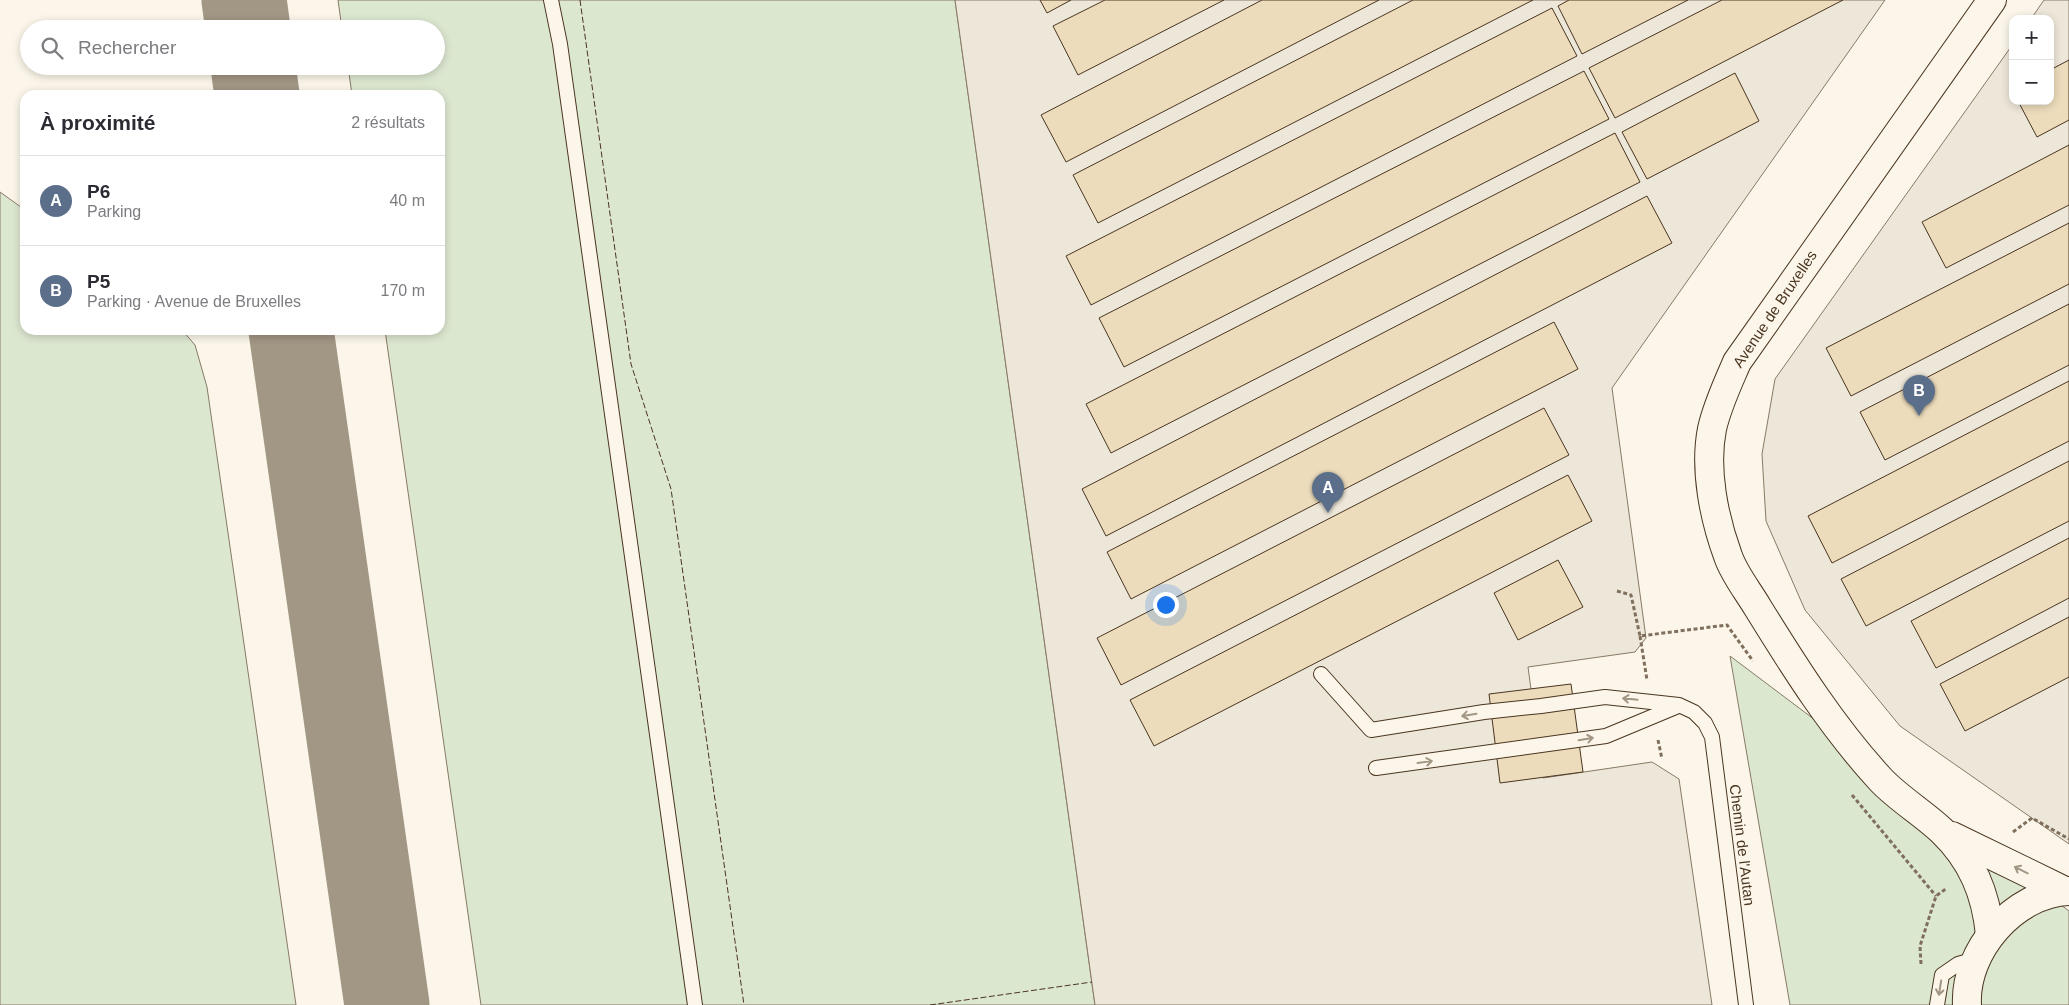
<!DOCTYPE html>
<html lang="fr">
<meta charset="utf-8">
<style>
:root{--surface:#fff;--page:#f2f2f3;--text:#2b2b33;--muted:#7c7c81;--line:#e1e1e2;--accent:#1a73e8}
body{margin:0;font-family:Helvetica,sans-serif;background:var(--page);color:var(--text)}
.controls{position:absolute;right:15px;top:15px;display:grid;overflow:hidden;border-radius:10px;box-shadow:0 2px 8px #0003}
.controls button{width:45px;height:45px;display:grid;place-items:center;padding:0;border:0;border-bottom:1px solid var(--line);background:var(--surface);color:var(--text);font:25px sans-serif}
.you{position:absolute;left:1165px;top:604px;width:18px;height:18px;margin:-12px;border:4px solid #fff;border-radius:50%;background:#1a73e8;box-shadow:0 0 0 8px #1a73e833}
.badge{display:grid;place-items:center;width:32px;height:32px;border-radius:50%;background:var(--accent);color:#fff;font-size:16px;font-weight:700}
.pin{position:absolute;translate:-50% -41px;filter:drop-shadow(0 1px 2px #0008)}
.pin::after{content:'';position:absolute;top:26px;width:18px;height:15px;background:inherit;clip-path:polygon(0 0,100% 0,50% 100%)}
.list{margin:0;padding:0;list-style:none}
h2{display:flex;justify-content:space-between;align-items:center;height:65px;margin:0;padding:0 20px;font-size:21px}
h2 small{font-size:16px;font-weight:400;color:var(--muted)}
.list li{display:grid;grid-template-columns:32px 1fr auto;gap:15px;align-items:center;box-sizing:border-box;height:90px;padding:0 20px;border-top:1px solid var(--line)}
.list b{display:block;font-size:19px;white-space:nowrap}
.list p{margin:0;font-size:16px;white-space:nowrap;color:var(--muted)}
.list em{font-size:16px;font-style:normal;color:var(--muted)}
.icon{flex:none;width:28px;height:28px;fill:none;stroke:currentColor;stroke-width:2;stroke-linecap:round;stroke-linejoin:round}
.map{position:relative;flex:none;width:2069px;height:1005px;overflow:hidden}
.search{position:absolute;background:var(--surface);box-shadow:0 2px 8px #0003;left:20px;top:20px;width:425px;height:55px;display:flex;align-items:center;gap:12px;box-sizing:border-box;padding:0 18px;border-radius:28px;color:var(--muted);font-size:19px}
.panel{position:absolute;background:var(--surface);box-shadow:0 2px 8px #0003;left:20px;top:90px;width:425px;height:245px;border-radius:15px}
.map>svg:first-child{display:block}
.green{fill:#dce7d0;stroke:#887966}
.parking{fill:#ede7d9;stroke:#887966}
.lines{fill:none;stroke-linecap:round;stroke-linejoin:round}
.taxiway{stroke:#a29684;stroke-width:85}
.building{fill:#ecdcbc;stroke:#4a3520}
.service-casing{stroke:#4a3520;stroke-width:16}
.minor-casing{stroke:#4a3520;stroke-width:30}
.path{stroke:#7f6f5c;stroke-width:3;stroke-dasharray:4 2.5;stroke-linecap:butt}
.service{stroke:#fbf6e9;stroke-width:14}
.minor{stroke:#fbf6e9;stroke-width:28}
.fence{stroke:#4a3520;stroke-width:1;stroke-dasharray:6 2.5;stroke-linecap:butt}
.oneway{stroke:#a29684}
.labels{text-anchor:middle;stroke-width:4;stroke-linejoin:round;paint-order:stroke}
.street-label{font-size:15px;fill:#4a3520;stroke:#fbf6e9}
</style>
<div class="map">
<svg width="2069" height="1005" viewBox="0 0 2069 1005">
<rect width="100%" height="100%" fill="#fbf6e9"/>
<!-- green -->
<g class="green">
<path d="M338 0H955L1095 1005H481L385 330H440V95H352L348 66H436V29H342Z"/>
<path d="M0 192 25 210V330H182L195 345 207 387 296 1005H0Z"/>
<path d="M1730 656 2069 911V1005H1790Z"/>
</g>
<!-- parking -->
<g class="parking">
<path d="M955 0H1885L1612 388 1646 638 1635 652 1528 667 1543 778 1652 762 1679 779 1712 1005H1095Z"/>
<path d="M2044 0H2069V844L1900 726 1805 610 1766 521 1762 454 1775 379 2013 44V101H2050V19H2031Z"/>
</g>
<g class="lines">
<!-- taxiway -->
<g class="taxiway">
<path d="M244 0 248 29"/>
<path d="M253 66 257 95"/>
<path d="M291 330 387 1005"/>
</g>
</g>
<!-- building -->
<g class="building">
<path d="M1040 0H1071L1047 13Z"/>
<path d="M1105 0H1224L1078 75 1053 26Z"/>
<path d="M1262 0H1379L1066 162 1041 115Z"/>
<path d="M1413 0H1533L1098 223 1073 175Z"/>
<path d="M1569 0H1688L1582 54 1558 6Z"/>
<path d="M1722 0H1843L1615 118 1589 68Z"/>
<path d="M1552 8 1577 56 1091 305 1066 256Z"/>
<path d="M2069 60V120L2037 137 2018 101H2050V70Z"/>
<path d="M1584 71 1609 119 1124 367 1099 318Z"/>
<path d="M1735 73 1759 121 1647 179 1622 132Z"/>
<path d="M1615 133 1640 182 1111 453 1086 404Z"/>
<path d="M2069 145V205L1946 268 1922 222Z"/>
<path d="M1647 196 1672 243 1106 536 1082 489Z"/>
<path d="M2069 223V284L1851 396 1826 348Z"/>
<path d="M2069 304V365L1885 460 1860 412Z"/>
<path d="M1554 322 1578 369 1131 599 1107 552Z"/>
<path d="M2069 381V441L1832 563 1808 516Z"/>
<path d="M1544 408 1569 455 1121 685 1097 638Z"/>
<path d="M2069 461V521L1866 626 1841 579Z"/>
<path d="M1568 475 1592 521 1154 746 1130 700Z"/>
<path d="M2069 538V598L1936 668 1911 621Z"/>
<path d="M1558 560 1583 607 1518 640 1494 593Z"/>
<path d="M2069 617V677L1965 731 1940 684Z"/>
<path d="M1571 684 1583 772 1500 783 1489 694Z"/>
</g>
<g class="lines">
<defs>
<g id="service">
<path d="M551 0 560 44 695 1005"/>
<path d="M1321 674 1371 730 1484 712 1541 706 1605 697 1679 705 1694 712 1705 723 1712 737 1746 1005"/>
<path d="M1376 768 1606 736 1678 706"/>
<path d="M1937 1005 1942 975 1958 964 1976 959"/>
</g>
<g id="minor">
<path d="M1952 836 2065 891"/>
<path d="M1990 935C1986 893 1972 860 1942 831 1923 813 1899 799 1881 780 1833 728 1795 668 1758 608 1748 591 1734 574 1728 556 1714 518 1704 469 1712 429 1717 406 1728 383 1737 362L1992 0"/>
<path d="M1967 1005C1964 951 2014 893 2069 891"/>
</g>
</defs>
<!-- service casing -->
<use href="#service" class="service-casing"/>
<!-- minor casing -->
<use href="#minor" class="minor-casing"/>
<!-- path -->
<g class="path">
<path d="M1617 591 1631 595 1640 636 1727 625 1753 661"/>
<path d="M1640 636 1647 680"/>
<path d="M1658 740 1662 759"/>
<path d="M1852 795 1936 896"/>
<path d="M2013 832 2032 818 2069 839"/>
<path d="M1921 964 1920 946 1936 896 1947 888"/>
</g>
<!-- service -->
<use href="#service" class="service"/>
<!-- minor -->
<use href="#minor" class="minor"/>
<!-- fence -->
<g class="fence">
<path d="M580 0 631 364 671 489 744 1005"/>
<path d="M930 1005 1092 982"/>
</g>
</g>
<!-- one-way arrows -->
<defs><path id="oneway-shaft" d="M-6 0H5M1.5-3L5.5 0L1.5 3" fill="none" stroke-width="1.6" stroke-linecap="round" stroke-linejoin="round" transform="scale(1.25)"/></defs>
<g class="oneway">
<use href="#oneway-shaft" transform="translate(1630 699) rotate(-174)"/>
<use href="#oneway-shaft" transform="translate(1469 715) rotate(171)"/>
<use href="#oneway-shaft" transform="translate(1586 739) rotate(-9)"/>
<use href="#oneway-shaft" transform="translate(1425 762) rotate(-8)"/>
<use href="#oneway-shaft" transform="translate(2021 870) rotate(-153)"/>
<use href="#oneway-shaft" transform="translate(1940 988) rotate(99)"/>
</g>
<g class="labels">
<!-- street labels -->
<g class="street-label">
<text transform="translate(1775 309) rotate(-56)" y="5">Avenue de Bruxelles</text>
<text transform="translate(1742 845) rotate(83)" y="5">Chemin de l'Autan</text>
</g>
</g>
</svg>
<div class="controls">
<button>+</button>
<button>−</button>
</div>
<div class="you"></div>
<div class="pin badge" style="left:1328px;top:513px;background:#5c6f8a">A</div>
<div class="pin badge" style="left:1919px;top:416px;background:#5c6f8a">B</div>
<div class="search"><svg class="icon" aria-label="search" viewBox="0 0 24 24"><circle cx="10" cy="10" r="6"/><path d="M15 15l6 6"/></svg>Rechercher</div>
<section class="panel">
<h2>À proximité<small>2 résultats</small></h2>
<ul class="list">
<li><span class="badge" style="background:#5c6f8a">A</span><div><b>P6</b><p>Parking</p></div><em>40 m</em></li>
<li><span class="badge" style="background:#5c6f8a">B</span><div><b>P5</b><p>Parking · Avenue de Bruxelles</p></div><em>170 m</em></li>
</ul>
</section>
</div>
